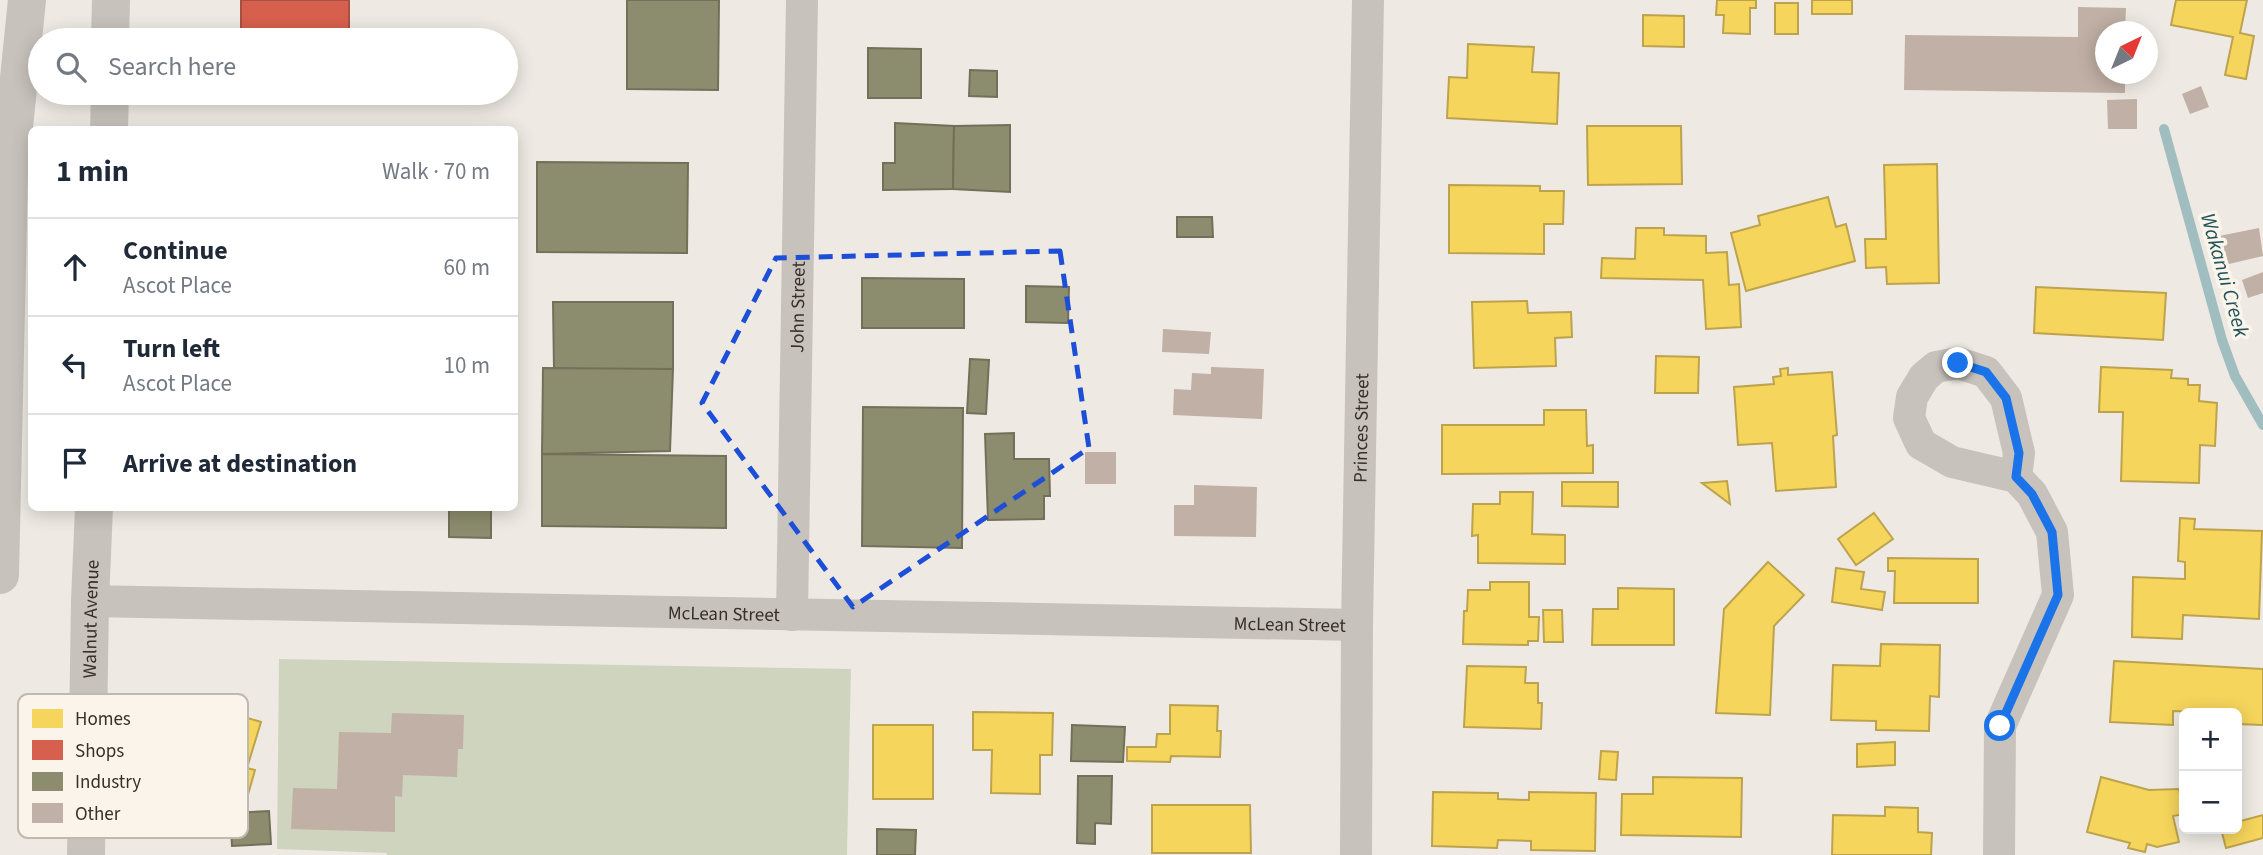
<!DOCTYPE html>
<meta charset="utf-8">
<style>
:root{--surface:#fff;--page:#f2f2f3;--text:#1f2937;--muted:#747a83;--line:#e0e1e3}
body{margin:0;font-family:"Source Sans 3",sans-serif;background:var(--page);color:var(--text)}
.controls{position:absolute;right:21px;bottom:21px;display:grid;overflow:hidden;border-radius:10px;box-shadow:0 4px 18px #0003}
.controls button{width:63px;height:63px;display:grid;place-items:center;padding:0;border:0;border-bottom:2px solid var(--line);background:var(--surface);color:var(--text);font:35px sans-serif}
.compass{position:absolute;left:2095px;top:21px;width:63px;height:63px;border-radius:50%;background:var(--surface);box-shadow:0 4px 18px #0003;rotate:43deg}
.stop{position:absolute;width:21px;height:21px;margin:-16px;border:5px solid #1a73e8;border-radius:50%;background:#fff}
.stop.end{background:#1a73e8;border-color:#fff;box-shadow:0 2px 7px #0008}
.list{margin:0;padding:0;list-style:none}
h2{display:flex;justify-content:space-between;align-items:center;height:91px;margin:0;padding:0 28px;font-size:30px}
h2 small{font-size:23px;font-weight:400;color:var(--muted)}
.list li{display:grid;grid-template-columns:46px 1fr auto;gap:21px;align-items:center;box-sizing:border-box;height:98px;padding:0 28px;border-top:2px solid var(--line)}
.list b{display:block;font-size:26px;white-space:nowrap}
.list p{margin:0;font-size:23px;white-space:nowrap;color:var(--muted)}
.list em{font-size:23px;font-style:normal;color:var(--muted)}
.icon{flex:none;width:38px;height:38px;fill:none;stroke:currentColor;stroke-width:2;stroke-linecap:round;stroke-linejoin:round}
.map{position:relative;flex:none;width:2263px;height:855px;overflow:hidden}
.search{position:absolute;background:var(--surface);box-shadow:0 4px 18px #0003;left:28px;top:28px;width:490px;height:77px;display:flex;align-items:center;gap:18px;box-sizing:border-box;padding:0 24px;border-radius:38px;color:var(--muted);font-size:26px}
.panel{position:absolute;background:var(--surface);box-shadow:0 4px 18px #0003;left:28px;top:126px;width:490px;height:385px;border-radius:10px}
.map>svg:first-child{display:block}
.green{fill:#ced4be}
.homes{fill:#f6d55c;stroke:#bda34d;stroke-width:2}
.shops{fill:#d6604d;stroke:#a75142;stroke-width:2}
.industry{fill:#8c8c6e;stroke:#73705a;stroke-width:2}
.lines{fill:none;stroke-linecap:round;stroke-linejoin:round}
.stream{stroke:#a0bdbf;stroke-width:10}
.building{fill:#c1b0a5}
.minor{stroke:#c8c2bc;stroke-width:32}
.tertiary{stroke:#c8c2bc;stroke-width:38}
.route{stroke:#1a73e8;stroke-width:9}
.marked{fill:none;stroke:#1d4ed8;stroke-width:5;stroke-dasharray:14 9;stroke-linejoin:round}
.labels{text-anchor:middle;stroke-width:7;stroke-linejoin:round;paint-order:stroke}
.street-label{font-size:19px;fill:#382f2a;stroke:#faf4eb}
.water-label{font-size:21px;font-style:italic;fill:#20525a;stroke:#faf4eb}
.key{fill:#faf4eb;stroke:#c0b9b1;stroke-width:2}
.key-label{font-size:19px;fill:#382f2a}
</style>
<div class="map">
<svg width="2263" height="855" viewBox="0 0 2263 855">
<rect width="100%" height="100%" fill="#eeeae3"/>
<!-- green -->
<path class="green" d="M279 659 851 669 847 855H387L386 853 277 849Z"/>
<!-- homes -->
<g class="homes">
<path d="M1717 0H1756V8H1750V34L1723 33 1724 15H1716Z"/>
<rect x="1812" y="0" width="40" height="14"/>
<path d="M2176 0H2247L2240 33 2254 36 2246 79 2225 75 2233 37 2171 25Z"/>
<rect x="1775" y="3" width="23" height="31"/>
<path d="M1643 15 1684 16V47L1643 46Z"/>
<path d="M1468 44 1534 47 1532 72 1559 73 1557 124 1447 118 1449 77 1467 78Z"/>
<path d="M1587 126H1681L1682 184 1588 185Z"/>
<path d="M1937 164 1939 283 1887 284 1886 267 1866 268 1865 239H1886L1884 165Z"/>
<path d="M1449 185 1540 186V191H1564L1563 224H1544V254L1449 253Z"/>
<path d="M1828 197 1836 227 1846 224 1855 261 1746 291 1731 233 1760 225 1758 216Z"/>
<path d="M1636 228H1664V235L1706 236V253L1727 252 1729 285 1739 284 1741 327 1706 329 1703 280 1601 278 1602 258 1635 259Z"/>
<path d="M2036 287 2166 293 2163 340 2034 333Z"/>
<path d="M1527 301 1528 313 1571 312 1572 337 1555 338 1556 366 1474 368 1472 302Z"/>
<path d="M1656 356 1699 357 1698 393H1655Z"/>
<path d="M2101 367 2172 370 2171 378 2188 379V385H2200L2199 401 2217 403 2215 446 2200 445 2199 483 2121 481 2123 412H2099Z"/>
<path d="M1788 368V375L1832 372 1837 435 1833 436 1836 487 1776 491 1772 443 1738 445 1734 387 1774 384 1773 377 1781 376 1780 369Z"/>
<path d="M1544 410H1586L1587 446 1593 445V473L1442 474V425H1544Z"/>
<path d="M1727 481 1730 504 1702 483Z"/>
<path d="M1562 482H1618V507L1562 506Z"/>
<path d="M1500 492H1533L1532 534 1565 535V564L1478 563V535L1472 536 1473 504H1500Z"/>
<path d="M1874 513 1893 539 1856 565 1838 539Z"/>
<path d="M2180 518 2195 519 2194 529 2262 531 2259 619 2183 615 2182 639 2132 637 2133 577 2185 579V562L2178 561Z"/>
<path d="M1888 558 1978 559V603H1894L1895 571H1888Z"/>
<path d="M1768 562 1804 595 1774 626 1770 715 1716 713 1724 609Z"/>
<path d="M1836 568 1864 572 1861 589 1885 592 1882 610 1832 602Z"/>
<path d="M1490 582H1529V617H1539L1538 641H1528V645L1463 644 1464 611H1467L1468 590H1490Z"/>
<path d="M1618 588 1674 589V645H1592L1593 609H1618Z"/>
<path d="M1543 610H1562L1563 642H1544Z"/>
<path d="M1881 644 1940 645 1939 697 1930 696 1929 731 1876 730V721L1831 720 1833 665 1880 666Z"/>
<path d="M2114 661 2263 669V725L2237 724V713L2173 711V725L2110 722Z"/>
<path d="M1467 666 1526 667 1525 683H1538V703H1542L1541 729 1464 727Z"/>
<path d="M1170 705 1218 706 1217 731H1221L1220 757 1171 756 1170 762 1127 761V747H1156L1157 734H1170Z"/>
<path d="M211 707 261 722 247 768 255 770 247 798 241 797 238 807 218 801 217 807 180 797 192 756 197 757Z"/>
<path d="M973 712 1053 713 1052 755H1040V794L991 793 992 750H973Z"/>
<rect x="873" y="725" width="60" height="74"/>
<path d="M1895 742V765L1857 767V744Z"/>
<path d="M1601 751 1618 752 1616 780 1599 779Z"/>
<path d="M1653 777 1742 778 1741 837 1621 835 1622 794H1653Z"/>
<path d="M2101 777 2149 790 2179 789 2184 814 2173 816 2179 842 2157 847 2147 844 2145 852 2128 848 2130 843 2087 832Z"/>
<path d="M1433 792 1498 793V799L1529 800V792L1596 793 1595 851 1531 850V841L1498 840 1497 848 1432 846Z"/>
<path d="M1152 805H1250L1251 853H1152Z"/>
<path d="M1885 807 1918 808V832L1932 833 1931 855H1832L1833 815 1885 816Z"/>
<path d="M2263 815V838L2226 848 2221 829H2237V822Z"/>
</g>
<!-- shops -->
<rect class="shops" x="241" y="0" width="108" height="40"/>
<!-- industry -->
<g class="industry">
<path d="M627 0H719L718 90 627 89Z"/>
<path d="M868 48 921 49V98H868Z"/>
<path d="M970 70 997 71V97L969 96Z"/>
<path d="M895 123 954 126 953 189 883 190V163H895Z"/>
<path d="M1010 125V192L953 189 954 126Z"/>
<path d="M537 162 688 163 687 253 537 252Z"/>
<path d="M1177 217H1212L1213 237H1177Z"/>
<path d="M862 278 964 279V328H862Z"/>
<path d="M1026 286 1069 287 1068 323 1026 322Z"/>
<path d="M553 302H673V369H554Z"/>
<path d="M970 359 989 360 986 414 967 413Z"/>
<path d="M543 368 673 369 670 451 542 454Z"/>
<path d="M863 407 963 408 962 548 862 546Z"/>
<path d="M1014 433V459H1049L1050 496H1044V519L988 520 985 434Z"/>
<path d="M542 454 726 456V528L542 526Z"/>
<path d="M449 508H491V538L449 537Z"/>
<path d="M1072 725 1125 727 1123 762 1071 761Z"/>
<path d="M1078 776H1112L1111 824 1095 823V844L1077 843Z"/>
<path d="M269 811 271 844 232 846 230 813Z"/>
<path d="M877 829 916 830 915 855H877Z"/>
</g>
<g class="lines">
<!-- stream -->
<path class="stream" d="M2164 129 2222 340 2235 376 2263 425"/>
</g>
<!-- building -->
<g class="building">
<path d="M2078 7 2126 8 2125 32H2106V74H2125V93L1904 90 1905 35 2078 37Z"/>
<path d="M2201 86 2209 107 2190 114 2182 94Z"/>
<path d="M2137 99V129H2108L2107 100Z"/>
<path d="M2259 228 2263 256 2216 267 2209 238Z"/>
<path d="M2263 272V293L2248 298 2242 280Z"/>
<path d="M1163 329 1211 332 1209 354 1162 352Z"/>
<path d="M1211 367 1264 369 1262 419 1173 415 1174 389 1191 390 1192 373 1211 374Z"/>
<rect x="1085" y="452" width="31" height="32"/>
<path d="M1194 485 1257 487 1256 537 1174 536V505H1194Z"/>
<path d="M392 713 464 715 463 749H458L457 777 403 775 402 797 395 796V832L291 829 293 788 337 789 339 732 391 733Z"/>
</g>
<g class="lines">
<!-- minor -->
<g class="minor">
<path id="s1" d="M90 601 1357 625"/>
<path id="s2" d="M792 615 802 0"/>
<path id="s3" d="M1356 855 1357 625 1368 0"/>
<path d="M1999 855 2000 726 2058 595 2052 532 2032 494 2016 477 1952 462 1921 444 1909 418 1912 397 1924 377 1936 367 1958 363 1986 372 2006 398 2019 453 2016 477"/>
</g>
<!-- tertiary -->
<g class="tertiary">
<path d="M110 40 111 0"/>
<path d="M109 130 110 93"/>
<path d="M0 575 9 176 27 0"/>
<path id="s4" d="M86 855 90 601 94 508"/>
</g>
</g>
<g class="lines">
<!-- route -->
<path class="route" d="M1958 363 1986 372 2006 398 2019 453 2016 477 2032 494 2052 532 2058 595 2000 726"/>
</g>
<!-- marked area -->
<path class="marked" d="M1060 251 1089 448 853 607 702 403 776 258Z"/>
<g class="labels">
<!-- street labels -->
<g class="street-label">
<text dy="7" stroke="none"><textPath href="#s2" startOffset="308">John Street</textPath></text>
<text dy="7" stroke="none"><textPath href="#s3" startOffset="427">Princes Street</textPath></text>
<text dy="7" stroke="none"><textPath href="#s1" startOffset="634">McLean Street</textPath></text>
<text dy="7" stroke="none"><textPath href="#s4" startOffset="236">Walnut Avenue</textPath></text>
<text dy="7" stroke="none"><textPath href="#s1" startOffset="1200">McLean Street</textPath></text>
</g>
<!-- water labels -->
<g class="water-label">
<text transform="translate(2225 275) rotate(74)" y="7">Wakanui Creek</text>
</g>
</g>
<!-- legend -->
<rect x="18" y="694" width="230" height="144" rx="10" class="key"/>
<rect x="32" y="709" width="31" height="19" fill="#f6d55c"/>
<rect x="32" y="740" width="31" height="20" fill="#d6604d"/>
<rect x="32" y="772" width="31" height="19" fill="#8c8c6e"/>
<rect x="32" y="803" width="31" height="20" fill="#c1b0a5"/>
<g class="key-label">
<text x="75" y="725">Homes</text>
<text x="75" y="757">Shops</text>
<text x="75" y="788">Industry</text>
<text x="75" y="820">Other</text>
</g>
</svg>
<div class="controls">
<button>+</button>
<button>−</button>
</div>
<svg class="compass" viewBox="-18 -18 36 36"><path d="M0-13l5 13h-10z" fill="#e53935"/><path d="M0 13l5-13h-10z" fill="#747a83"/></svg>
<div class="stop" style="left:2000px;top:726px"></div>
<div class="stop end" style="left:1958px;top:363px"></div>
<div class="search"><svg class="icon" aria-label="search" viewBox="0 0 24 24"><circle cx="10" cy="10" r="6"/><path d="M15 15l6 6"/></svg>Search here</div>
<section class="panel">
<h2>1 min<small>Walk · 70 m</small></h2>
<ul class="list">
<li><svg class="icon" aria-label="ahead" viewBox="0 0 24 24"><path d="M12 20V5M6 11l6-6 6 6"/></svg><div><b>Continue</b><p>Ascot Place</p></div><em>60 m</em></li>
<li><svg class="icon" aria-label="left" viewBox="0 0 24 24"><path d="M17 20v-9H6M10 6l-5 5 5 5"/></svg><div><b>Turn left</b><p>Ascot Place</p></div><em>10 m</em></li>
<li><svg class="icon" aria-label="arrive" viewBox="0 0 24 24"><path d="M6 21V4h12l-3 4 3 4H6"/></svg><div><b>Arrive at destination</b></div></li>
</ul>
</section>
</div>
